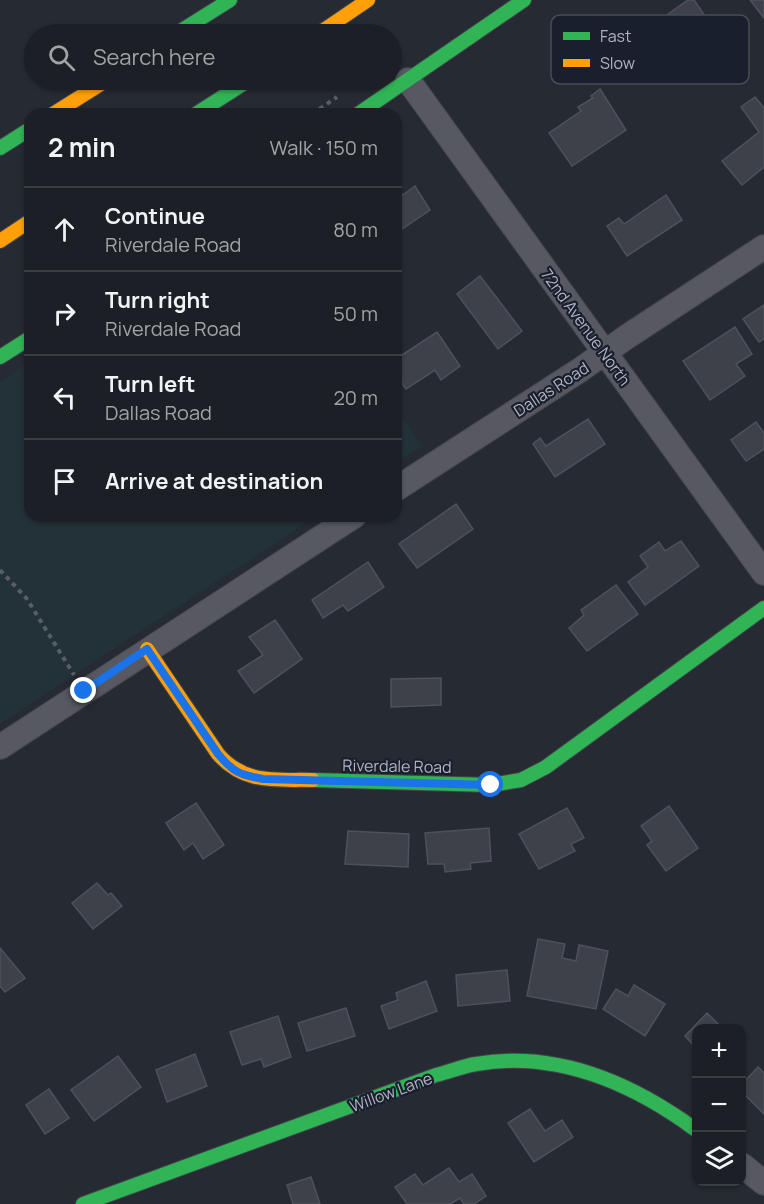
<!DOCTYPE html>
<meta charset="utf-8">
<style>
:root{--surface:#1c2026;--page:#292d32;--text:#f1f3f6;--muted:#a0a3a7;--line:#3a3e43}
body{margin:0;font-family:Manrope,sans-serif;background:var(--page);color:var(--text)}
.controls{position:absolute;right:18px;bottom:18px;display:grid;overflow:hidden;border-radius:12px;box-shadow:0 2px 4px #0004}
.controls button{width:54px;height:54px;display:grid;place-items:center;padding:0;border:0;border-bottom:2px solid var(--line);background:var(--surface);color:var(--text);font:30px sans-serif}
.stop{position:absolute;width:18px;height:18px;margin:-14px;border:4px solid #1a73e8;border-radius:50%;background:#fff}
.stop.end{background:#1a73e8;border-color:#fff;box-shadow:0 2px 6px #0008}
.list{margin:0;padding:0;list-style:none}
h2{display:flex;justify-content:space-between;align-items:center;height:78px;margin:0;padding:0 24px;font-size:26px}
h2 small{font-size:20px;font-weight:400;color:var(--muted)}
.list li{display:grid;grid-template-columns:39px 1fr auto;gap:18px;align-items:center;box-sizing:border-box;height:84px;padding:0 24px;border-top:2px solid var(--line)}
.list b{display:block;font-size:22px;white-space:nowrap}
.list p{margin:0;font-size:20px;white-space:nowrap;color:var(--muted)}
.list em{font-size:20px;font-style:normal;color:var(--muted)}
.icon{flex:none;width:33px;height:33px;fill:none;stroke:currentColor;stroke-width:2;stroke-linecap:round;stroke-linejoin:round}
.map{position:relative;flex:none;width:764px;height:1204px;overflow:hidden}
.search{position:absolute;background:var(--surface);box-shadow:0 2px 4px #0004;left:24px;top:24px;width:378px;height:66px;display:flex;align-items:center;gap:15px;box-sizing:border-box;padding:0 21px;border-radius:33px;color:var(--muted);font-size:22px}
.panel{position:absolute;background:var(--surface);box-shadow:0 2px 4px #0004;left:24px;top:108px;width:378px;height:414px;border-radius:18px}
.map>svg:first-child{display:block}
.green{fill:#233238}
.building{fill:#3e414a;stroke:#4e515b;stroke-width:1.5}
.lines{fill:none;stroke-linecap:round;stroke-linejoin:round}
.street-casing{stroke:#42454c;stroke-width:26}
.fast-casing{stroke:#42454c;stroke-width:16}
.slow-casing{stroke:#42454c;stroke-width:16}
.path{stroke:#5a5d65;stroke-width:4;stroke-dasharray:4.5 4.5;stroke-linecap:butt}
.street{stroke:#575861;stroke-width:24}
.fast{stroke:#30b455;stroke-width:14}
.slow{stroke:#ff9f0a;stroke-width:14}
.route{stroke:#1a73e8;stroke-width:8}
.labels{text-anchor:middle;stroke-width:4.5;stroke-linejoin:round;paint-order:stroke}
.street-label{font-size:16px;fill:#b0b4c5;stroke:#1a1f2d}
.key{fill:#1a1f2d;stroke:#474c5b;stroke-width:1.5}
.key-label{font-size:16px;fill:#b0b4c5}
</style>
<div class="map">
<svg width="764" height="1204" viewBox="0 0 764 1204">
<rect width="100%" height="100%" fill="#262a33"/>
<!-- green -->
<g class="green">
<path d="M30 361V516H316L0 724V382Z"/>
<path d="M396 408 422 446 396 463Z"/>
</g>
<!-- building -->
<g class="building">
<path d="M688 0H694L714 29 663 65 640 34Z"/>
<path d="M750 0H764V18Z"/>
<path d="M600 89 626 130 572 166 549 133 581 111 578 107 593 98 591 96Z"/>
<path d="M755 97 764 108V167L742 185 722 161 759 132 741 107Z"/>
<path d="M396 186 403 195 415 186 430 210 396 233Z"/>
<path d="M666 195 682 220 627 256 607 226 619 218 624 224Z"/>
<path d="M480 276 522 331 498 349 457 294Z"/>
<path d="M764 305V339L759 342 743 319Z"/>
<path d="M735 327 752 354 736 364 745 376 710 400 683 361Z"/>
<path d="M437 332 460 366 441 380 435 370 406 389 396 375V359Z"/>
<path d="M588 419 605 444 555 477 533 444 540 438 546 446Z"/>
<path d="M756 422 764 433V449L746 461 731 440Z"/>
<path d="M456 504 473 529 417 568 399 544Z"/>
<path d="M681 541 699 566 645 605 628 582 648 567 640 556 659 542 665 551Z"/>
<path d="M368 562 384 587 348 611 343 605 323 618 312 600Z"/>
<path d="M616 585 638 614 587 651 569 628 584 615 581 610Z"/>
<path d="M275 620 302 659 254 693 238 671 263 655 249 637Z"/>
<path d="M441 678V705L391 707V679Z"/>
<path d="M196 803 224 845 203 859 193 843 184 850 166 823Z"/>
<path d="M669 806 698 848 666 871 647 845 652 841 641 826Z"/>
<path d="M567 808 584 838 571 844 575 851 539 869 519 834Z"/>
<path d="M489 828 491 861 470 863 471 869 445 872 444 864H428L425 833Z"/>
<path d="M348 831 409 834 408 867 345 864Z"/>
<path d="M97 883 108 895 111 893 122 906 93 929 72 903Z"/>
<path d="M538 939 565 944 562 958 576 961 579 945 608 951 596 1009 527 996Z"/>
<path d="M0 948 25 978 5 992 0 986Z"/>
<path d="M507 970 510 1001 458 1006 456 975Z"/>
<path d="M426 981 437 1011 389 1029 381 1006 398 1000 396 993Z"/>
<path d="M634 985 665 1004 645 1036 603 1009 616 989 628 996Z"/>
<path d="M346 1008 355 1036 307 1051 298 1023Z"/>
<path d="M707 1013 722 1028H696V1048L685 1036Z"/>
<path d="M278 1016 291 1057 264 1067 261 1059 242 1065 230 1032Z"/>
<path d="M195 1054 207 1086 167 1102 156 1070Z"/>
<path d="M118 1056 141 1087 94 1121 71 1090Z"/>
<path d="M758 1067 764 1073V1114L742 1092V1084Z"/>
<path d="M49 1089 69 1118 45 1134 26 1105Z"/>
<path d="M530 1109 545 1131 562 1120 573 1137 534 1162 508 1123Z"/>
<path d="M449 1168 459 1182 472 1174 486 1196 474 1204H464L460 1198 450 1204H407L395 1187 415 1174 423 1185Z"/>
<path d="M311 1177 320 1204H293L287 1185Z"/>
</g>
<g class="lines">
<defs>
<g id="street">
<path d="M408 80 764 573"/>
<path d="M396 489 580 370 628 336 764 247"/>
<path d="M0 747 354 516"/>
<path d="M742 1165 764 1183"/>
</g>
<g id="fast">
<path d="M176 34 230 0"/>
<path d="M196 114 249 80"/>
<path d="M358 114 524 0"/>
<path d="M0 148 30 129"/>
<path d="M0 357 30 338"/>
<path d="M313 780 491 785 521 780 546 767 764 608"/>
<path d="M83 1204 436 1075C449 1072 463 1066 476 1064 558 1050 632 1083 696 1130"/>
</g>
<g id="slow">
<path d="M318 34 368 0"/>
<path d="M53 114 107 80"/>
<path d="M0 241 30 221"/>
<path d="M147 649 218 754C245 785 276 779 313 780"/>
</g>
</defs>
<!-- street casing -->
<use href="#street" class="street-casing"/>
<!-- fast casing -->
<use href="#fast" class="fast-casing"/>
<!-- slow casing -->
<use href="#slow" class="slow-casing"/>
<!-- path -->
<g class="path">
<path d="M312 114 337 97"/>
<path d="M0 570 27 599 74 675"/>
</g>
<!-- street -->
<use href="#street" class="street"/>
<!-- fast -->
<use href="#fast" class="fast"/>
<!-- slow -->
<use href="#slow" class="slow"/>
</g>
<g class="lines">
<!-- route -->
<path class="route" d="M84 691 147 649 218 754C233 772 240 775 263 779L491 785"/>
</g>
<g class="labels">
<!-- street labels -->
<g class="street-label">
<text transform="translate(586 327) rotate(54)" y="6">72nd Avenue North</text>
<text transform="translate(551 389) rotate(-33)" y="6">Dallas Road</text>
<text transform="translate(397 766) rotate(1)" y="6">Riverdale Road</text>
<text transform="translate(391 1092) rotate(-20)" y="6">Willow Lane</text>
</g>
</g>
<!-- legend -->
<rect x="551" y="15" width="198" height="69" rx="9" class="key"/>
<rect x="563" y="32" width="27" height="8" fill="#30b455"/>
<rect x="563" y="59" width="27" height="8" fill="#ff9f0a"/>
<g class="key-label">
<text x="600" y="42">Fast</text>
<text x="600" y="69">Slow</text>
</g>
</svg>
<div class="controls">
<button>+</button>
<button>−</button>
<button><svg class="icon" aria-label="layers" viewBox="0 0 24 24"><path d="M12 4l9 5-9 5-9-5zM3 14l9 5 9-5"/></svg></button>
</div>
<div class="stop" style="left:491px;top:785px"></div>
<div class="stop end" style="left:84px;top:691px"></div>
<div class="search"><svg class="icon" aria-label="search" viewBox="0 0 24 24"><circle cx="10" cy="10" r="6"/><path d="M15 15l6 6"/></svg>Search here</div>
<section class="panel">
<h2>2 min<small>Walk · 150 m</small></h2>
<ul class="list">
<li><svg class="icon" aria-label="ahead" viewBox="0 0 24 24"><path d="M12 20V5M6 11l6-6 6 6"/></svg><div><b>Continue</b><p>Riverdale Road</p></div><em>80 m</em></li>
<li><svg class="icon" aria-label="right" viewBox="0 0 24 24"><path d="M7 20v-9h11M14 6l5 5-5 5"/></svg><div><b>Turn right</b><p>Riverdale Road</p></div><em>50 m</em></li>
<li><svg class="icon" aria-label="left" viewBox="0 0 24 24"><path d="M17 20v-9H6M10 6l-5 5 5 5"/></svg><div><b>Turn left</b><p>Dallas Road</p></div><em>20 m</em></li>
<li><svg class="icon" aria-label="arrive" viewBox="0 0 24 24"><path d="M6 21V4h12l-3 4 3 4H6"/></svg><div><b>Arrive at destination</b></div></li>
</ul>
</section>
</div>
